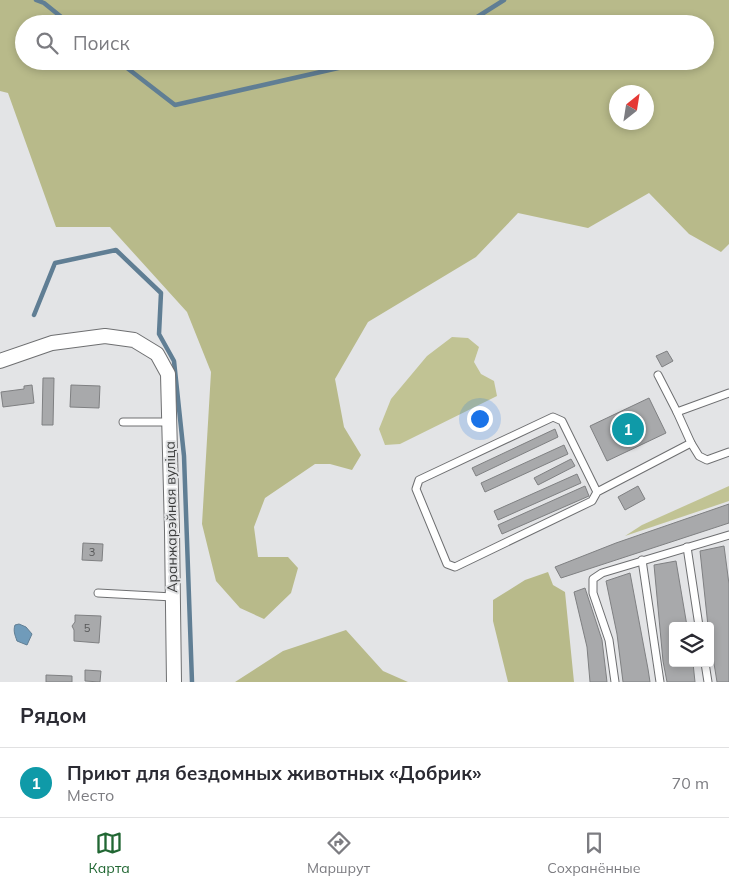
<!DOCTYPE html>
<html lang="ru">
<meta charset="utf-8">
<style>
:root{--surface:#fff;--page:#f2f2f3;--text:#2b2b33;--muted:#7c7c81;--line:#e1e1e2;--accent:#216733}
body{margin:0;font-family:Mulish,sans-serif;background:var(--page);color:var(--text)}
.controls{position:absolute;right:15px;bottom:15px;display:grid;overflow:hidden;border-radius:5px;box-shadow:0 2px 8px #0003}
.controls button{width:45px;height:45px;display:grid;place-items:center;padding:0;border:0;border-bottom:1px solid var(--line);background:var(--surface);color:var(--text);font:25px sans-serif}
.compass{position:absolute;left:609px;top:85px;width:45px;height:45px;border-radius:50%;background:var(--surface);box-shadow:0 2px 8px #0003;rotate:30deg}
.you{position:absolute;left:479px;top:418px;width:18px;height:18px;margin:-12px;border:4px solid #fff;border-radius:50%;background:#1a73e8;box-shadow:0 0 0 8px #1a73e833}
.badge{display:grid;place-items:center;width:32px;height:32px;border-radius:50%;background:var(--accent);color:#fff;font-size:16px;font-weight:700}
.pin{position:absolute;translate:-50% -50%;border:2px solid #fff;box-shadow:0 1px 5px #0006}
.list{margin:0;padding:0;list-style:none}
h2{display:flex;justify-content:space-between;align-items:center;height:65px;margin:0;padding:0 20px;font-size:21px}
h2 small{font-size:16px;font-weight:400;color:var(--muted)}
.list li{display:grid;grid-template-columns:32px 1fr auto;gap:15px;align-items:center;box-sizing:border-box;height:70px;padding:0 20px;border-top:1px solid var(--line)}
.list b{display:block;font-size:19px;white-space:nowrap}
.list p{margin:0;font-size:16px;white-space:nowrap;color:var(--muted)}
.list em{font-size:16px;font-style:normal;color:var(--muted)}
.icon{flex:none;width:28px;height:28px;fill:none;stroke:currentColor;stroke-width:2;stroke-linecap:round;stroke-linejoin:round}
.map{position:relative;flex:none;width:729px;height:682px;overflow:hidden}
.search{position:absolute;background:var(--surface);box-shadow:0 2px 8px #0003;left:15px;right:15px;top:15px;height:55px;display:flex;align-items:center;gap:12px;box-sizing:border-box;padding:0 18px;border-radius:28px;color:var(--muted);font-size:19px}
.sheet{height:135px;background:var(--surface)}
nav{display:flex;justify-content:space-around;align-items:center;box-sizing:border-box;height:70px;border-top:1px solid var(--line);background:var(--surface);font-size:14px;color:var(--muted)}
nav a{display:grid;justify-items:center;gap:2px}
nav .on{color:var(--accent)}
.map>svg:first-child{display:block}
.green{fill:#c1c394}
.forest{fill:#b8ba8a;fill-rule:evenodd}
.water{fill:#709bba;stroke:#607e94}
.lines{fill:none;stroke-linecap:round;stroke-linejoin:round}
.stream{stroke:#607e94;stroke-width:4.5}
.building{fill:#a8a9ab;stroke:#7f8082}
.lane-casing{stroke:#6e6f71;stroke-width:9}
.street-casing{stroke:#6e6f71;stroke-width:16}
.lane{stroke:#fff;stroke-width:7}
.street{stroke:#fff;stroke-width:14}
.labels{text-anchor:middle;stroke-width:4;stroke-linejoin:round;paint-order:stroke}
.number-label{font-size:11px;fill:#565758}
.street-label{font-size:14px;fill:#3b3c3c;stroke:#e3e4e6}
</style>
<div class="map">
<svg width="729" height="682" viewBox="0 0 729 682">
<rect width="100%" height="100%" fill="#e3e4e6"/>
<!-- green -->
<g class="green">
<path d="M452 337 468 338 479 347 474 362 481 374 494 381 497 396 400 444 385 445 379 429 391 399 427 356Z"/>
<path d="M729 486V501L625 536 642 525Z"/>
</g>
<!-- forest -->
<g class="forest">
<path d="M0 0H729V244L721 252 689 234 649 193 588 228 518 213 476 257 368 322 335 379 344 427 361 455 352 470 330 464H315L265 498 254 527 258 557H288L298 568 291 593 264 619 240 608 216 581 202 524 211 372 187 312 110 227H56L8 93 0 91ZM24 24H705V61H24ZM616 92H646V122H616Z"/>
<path d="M548 572 553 585 565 592 574 682H508L493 621V600L525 580Z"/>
<path d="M346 630 383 671 408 682H235L283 651Z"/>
</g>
<!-- water -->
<path class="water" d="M19 624 26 627 32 634 27 645 17 641C15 635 13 631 15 625Z"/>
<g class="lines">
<!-- stream -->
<g class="stream">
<path d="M36 0 44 3 70 24"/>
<path d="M466 24 504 0"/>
<path d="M118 61 175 105 369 61"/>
<path d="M34 315 55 263 116 250 161 293 159 334 174 361 184 456 192 682"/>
</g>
</g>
<!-- building -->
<g class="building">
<path d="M667 351 673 361 662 367 656 356Z"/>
<path d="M43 378H54L53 425H42Z"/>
<path d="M32 385 34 403 3 407 1 392 24 389V386Z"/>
<path d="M71 385 100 386 99 408 70 407Z"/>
<path d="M649 398 666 433 607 461 590 426Z"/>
<path d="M555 429 558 437 476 476 472 468Z"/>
<path d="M564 445 568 454 485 492 481 483Z"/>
<path d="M571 459 575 466 538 485 534 478Z"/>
<path d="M577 474 581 483 498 520 494 511Z"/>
<path d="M585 486 589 496 502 534 498 525Z"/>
<path d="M638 486 645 499 625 510 618 497Z"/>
<path d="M729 504V523L561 578 555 567 616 543Z"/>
<path d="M83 543 103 544 102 561 82 560Z"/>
<path d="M724 546 729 584V682H717L711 645 710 626H708L700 551Z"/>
<path d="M676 561 687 626H673V663H693L695 682H667L663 661 654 565Z"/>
<path d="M630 573 648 669 650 682H623L617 634 606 581Z"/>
<path d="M585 588 602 640 607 682H590L587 647 574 592Z"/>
<path d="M75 615 101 616 99 643 74 641V630L72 626 75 622Z"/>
<path d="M85 670 101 671 100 682 85 681Z"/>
<path d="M46 675 72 676V682H46Z"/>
</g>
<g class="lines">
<defs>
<g id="lane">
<path d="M658 375 677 412 691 443 699 456 707 460 729 452"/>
<path d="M677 412 729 393"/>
<path d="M123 422H169"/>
<path d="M597 492 562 421 553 417 419 480 416 489 447 564 455 567 592 501 597 492 691 443"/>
<path d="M687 547 699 626"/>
<path d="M642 560 660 682"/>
<path d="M98 593 173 597"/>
<path d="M705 663 708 682"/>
<path d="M615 682 609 640 593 593V579L602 573 729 535"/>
</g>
<path id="street" d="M0 361 52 343 105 336 134 340 157 354 168 374 172 531 174 682"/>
</defs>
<!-- lane casing -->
<use href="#lane" class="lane-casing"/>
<!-- street casing -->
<use href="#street" class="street-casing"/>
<!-- lane -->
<use href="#lane" class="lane"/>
<!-- street -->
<use href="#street" class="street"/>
</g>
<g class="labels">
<!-- number labels -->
<g class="number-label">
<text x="92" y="556">3</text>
<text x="87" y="632">5</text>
</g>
<!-- street labels -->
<g class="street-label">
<text transform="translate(171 517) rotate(-91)" y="5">Аранжарэйная вуліца</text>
</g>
</g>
</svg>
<div class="controls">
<button><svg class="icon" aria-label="layers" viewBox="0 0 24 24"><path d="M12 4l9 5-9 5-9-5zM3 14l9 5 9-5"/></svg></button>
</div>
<svg class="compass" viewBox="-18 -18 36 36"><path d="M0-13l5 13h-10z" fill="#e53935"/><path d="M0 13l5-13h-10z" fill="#7c7c81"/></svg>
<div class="you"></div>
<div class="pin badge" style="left:628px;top:429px;background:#0f9aa8">1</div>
<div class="search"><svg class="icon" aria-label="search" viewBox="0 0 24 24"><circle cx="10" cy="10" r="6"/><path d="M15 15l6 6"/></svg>Поиск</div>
</div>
<section class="sheet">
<h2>Рядом<small></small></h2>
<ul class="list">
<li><span class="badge" style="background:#0f9aa8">1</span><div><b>Приют для бездомных животных «Добрик»</b><p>Место</p></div><em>70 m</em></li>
</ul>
</section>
<nav>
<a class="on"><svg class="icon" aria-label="map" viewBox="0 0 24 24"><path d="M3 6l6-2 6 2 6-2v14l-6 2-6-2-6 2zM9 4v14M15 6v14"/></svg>Карта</a>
<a><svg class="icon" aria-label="directions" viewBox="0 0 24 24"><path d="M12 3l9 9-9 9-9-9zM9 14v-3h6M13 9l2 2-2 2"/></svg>Маршрут</a>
<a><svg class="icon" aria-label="saved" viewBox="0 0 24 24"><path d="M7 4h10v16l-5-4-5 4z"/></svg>Сохранённые</a>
</nav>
